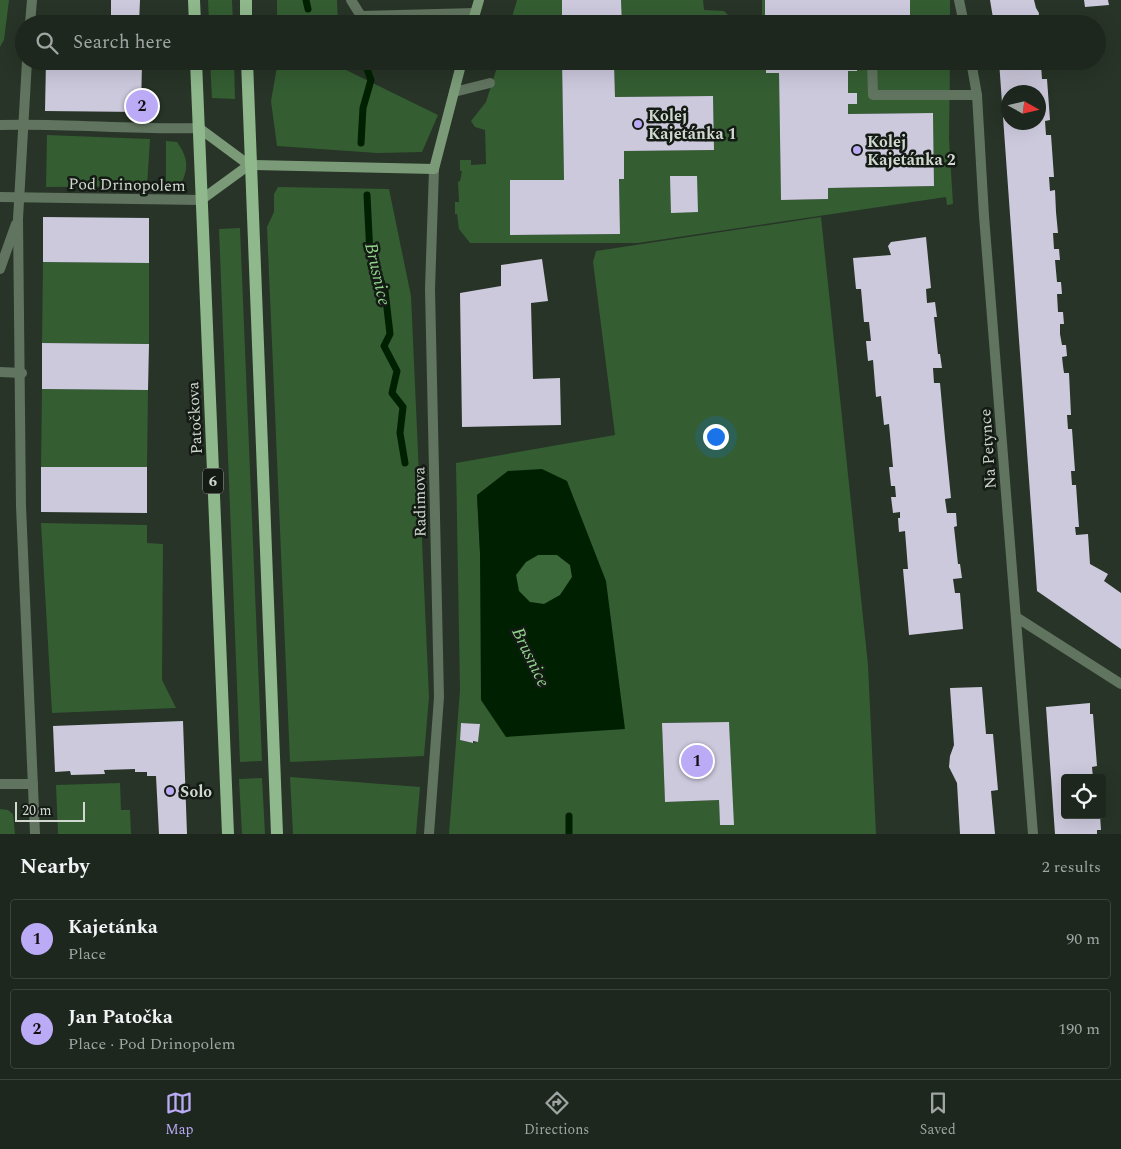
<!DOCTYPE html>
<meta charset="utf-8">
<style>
:root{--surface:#1d271d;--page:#2a332a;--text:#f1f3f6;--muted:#a0a5a4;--line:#3b443b;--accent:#bbaaf6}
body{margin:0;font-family:Spectral,serif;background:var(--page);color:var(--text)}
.controls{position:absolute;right:15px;bottom:15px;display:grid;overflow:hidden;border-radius:5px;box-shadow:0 5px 20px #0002}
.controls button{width:45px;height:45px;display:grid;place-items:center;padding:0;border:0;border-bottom:1px solid var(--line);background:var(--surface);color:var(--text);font:25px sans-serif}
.compass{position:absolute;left:1001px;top:85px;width:45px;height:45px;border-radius:50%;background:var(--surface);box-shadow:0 5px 20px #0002;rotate:98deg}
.scale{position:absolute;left:15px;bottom:12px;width:70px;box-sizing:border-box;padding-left:5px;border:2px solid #d0d8cf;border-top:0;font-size:14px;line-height:18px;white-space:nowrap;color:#d0d8cf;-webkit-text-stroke:4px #141a14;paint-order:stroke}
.you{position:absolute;left:715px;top:436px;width:18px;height:18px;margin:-12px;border:4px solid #fff;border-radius:50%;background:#1a73e8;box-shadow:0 0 0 8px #1a73e833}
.badge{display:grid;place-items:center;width:32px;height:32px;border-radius:50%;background:var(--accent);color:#111;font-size:16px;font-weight:700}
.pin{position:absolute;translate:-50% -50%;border:2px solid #fff;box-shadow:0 1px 5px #0006}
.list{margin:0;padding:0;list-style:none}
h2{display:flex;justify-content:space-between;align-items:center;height:65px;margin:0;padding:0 20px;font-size:21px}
h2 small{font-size:16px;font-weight:400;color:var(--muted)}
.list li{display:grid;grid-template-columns:32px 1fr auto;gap:15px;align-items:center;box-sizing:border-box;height:80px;margin:0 10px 10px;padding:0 10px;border:1px solid var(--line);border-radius:5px}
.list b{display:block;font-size:19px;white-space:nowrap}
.list p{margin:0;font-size:16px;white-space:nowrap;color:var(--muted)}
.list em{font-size:16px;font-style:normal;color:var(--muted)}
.icon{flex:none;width:28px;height:28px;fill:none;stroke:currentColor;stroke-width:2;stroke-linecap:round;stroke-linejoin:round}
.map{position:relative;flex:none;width:1121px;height:834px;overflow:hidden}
.search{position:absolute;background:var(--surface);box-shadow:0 5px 20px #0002;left:15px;right:15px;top:15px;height:55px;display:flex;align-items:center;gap:12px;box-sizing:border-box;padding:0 18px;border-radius:28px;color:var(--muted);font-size:19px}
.sheet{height:245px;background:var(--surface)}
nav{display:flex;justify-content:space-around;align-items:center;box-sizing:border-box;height:70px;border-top:1px solid var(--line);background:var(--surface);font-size:14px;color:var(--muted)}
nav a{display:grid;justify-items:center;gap:2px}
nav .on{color:var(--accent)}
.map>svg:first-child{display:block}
.green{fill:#345d32;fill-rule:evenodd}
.forest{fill:#3b6939}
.water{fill:#002101;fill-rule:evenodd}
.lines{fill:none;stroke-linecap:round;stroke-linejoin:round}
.stream{stroke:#002101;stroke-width:7}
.building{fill:#cdc9dd;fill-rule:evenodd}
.lane{stroke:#60745f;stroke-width:10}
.street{stroke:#60745f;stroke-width:10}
.secondary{stroke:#7b9b78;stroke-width:10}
.primary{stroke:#8fb88c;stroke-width:12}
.poi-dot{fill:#bbaaf6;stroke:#141a14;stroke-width:2}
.labels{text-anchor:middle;stroke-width:5;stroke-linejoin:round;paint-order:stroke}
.shield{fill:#141a14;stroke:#989f97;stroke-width:1}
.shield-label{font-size:15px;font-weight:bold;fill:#d0d8cf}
.poi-label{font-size:16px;font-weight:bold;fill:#d0d8cf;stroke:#141a14;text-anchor:start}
.street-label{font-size:16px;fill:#d0d8cf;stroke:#141a14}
.water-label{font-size:18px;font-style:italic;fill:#90d48c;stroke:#141a14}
</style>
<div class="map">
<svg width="1121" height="834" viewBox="0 0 1121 834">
<rect width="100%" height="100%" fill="#273427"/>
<!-- green -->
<g class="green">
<path d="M0 0H9L4 40 0 47Z"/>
<path d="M208 0H232L233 24H209Z"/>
<path d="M277 0H337L338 24H277Z"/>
<path d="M517 0H562V24H510Z"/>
<path d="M621 0H703L704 10 724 11 731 18H762V0H765V24H622Z"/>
<rect x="910" y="0" width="40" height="24"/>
<path d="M210 61H234L235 99 212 98Z"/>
<path d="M278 61H340V67L438 115 422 152 377 153 277 146 271 101Z"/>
<path d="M499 61H562L564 180H510L511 235 620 234 619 179H624V151L714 150 713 96 615 97 614 61H766V73H779L781 200 828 199V188L934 186 933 113 848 114V104H857V93H848V71H857V61H950L949 139 953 204 947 205 946 197 638 243H470L459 229 457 214H455V202H459L458 182 460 181 462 171H460V160H471V165L486 164 485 130 475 127 471 121 486 102Z"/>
<path d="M47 135 150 139 147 186 46 187Z"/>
<path d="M166 141 177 142C188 158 189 167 181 184L166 188Z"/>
<path d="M278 187 389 189 411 296 429 697 424 756 290 762 267 227 274 212V194Z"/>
<path d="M821 217 868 665 876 834H449L460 690 456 463 615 435 593 262 596 251ZM508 471 480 553 477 495ZM729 722 733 825H720L719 800 665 802 662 723ZM461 723 480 724 478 742 472 743 460 740Z"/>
<path d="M240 228 262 761 240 762 219 229Z"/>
<path d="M43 262 149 263V344L42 343Z"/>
<path d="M42 389 148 390 147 467H41Z"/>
<path d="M41 523 147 525V543L163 544 162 680 176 708 52 713Z"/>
<path d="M290 777 420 787 416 834H293Z"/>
<path d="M262 778 265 834H242L239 779Z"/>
<path d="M120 783 121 810H130L131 834H58L56 785Z"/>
<path d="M0 809 8 810 13 814 15 834H0Z"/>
</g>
<!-- forest -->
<path class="forest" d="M538 555H557L570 565 572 577 560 595 544 604 530 602 519 591 516 575 526 562Z"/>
<!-- water -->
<path class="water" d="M542 469 567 481 606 581 625 729 506 737 481 700 480 553 477 495 508 471ZM538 555H557L570 565 572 577 560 595 544 604 530 602 519 591 516 575 526 562Z"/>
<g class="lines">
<!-- stream -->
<g class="stream">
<path d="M306 0 308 9"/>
<path d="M307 20 308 24"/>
<path d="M361 143 363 108 371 80 364 61"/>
<path d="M367 195 370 255 385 291 390 334 384 346 397 371 392 393 403 407 400 433 405 463"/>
<path d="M569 816V834"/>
</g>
</g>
<!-- building -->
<g class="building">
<path d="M111 0H140L139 24H111Z"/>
<path d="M562 0H621L622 24H562Z"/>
<rect x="765" y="0" width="145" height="24"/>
<path d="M990 0H1034L1036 8 1039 13 1038 24H994Z"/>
<path d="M1084 0H1108L1109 5 1085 7Z"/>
<path d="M46 61H142L141 112 45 111Z"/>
<path d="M562 61H614L615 97 713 96 714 150 624 151V179H619L620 234 510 235V180H564Z"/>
<path d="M766 61H857V71H848V93H857V104H848V114L933 113 934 186 828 188V199L781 200 779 73H766Z"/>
<path d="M999 61H1045L1046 64 1041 65 1042 79H1047L1050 120 1045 121 1046 135H1051L1054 177H1049L1050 191 1055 190 1056 212 1058 233H1053L1054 249H1059L1060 260H1055L1057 282H1061L1062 294H1057L1058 312H1063L1064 324H1060V334L1062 345H1066L1067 356 1062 357 1063 366 1064 373H1069L1071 415H1067L1068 429H1072L1075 471H1071L1072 485H1076L1079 527H1075L1076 535 1088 534 1090 564 1108 574 1104 581 1121 593V649L1037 591ZM1008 92H1038V122H1008Z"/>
<path d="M670 176H697L698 212 671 213Z"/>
<path d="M43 217 149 218V263L43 262Z"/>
<path d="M926 237 931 288 926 289 927 303 935 302 937 317H934L938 354H940L942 368H933L934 383H940L945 438 951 498 945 499 947 513H956L957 526 954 527 958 564H960L962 578 953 579 955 593H960L963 629 909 635 903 569H908L905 531 899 532 898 518H900V512L893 513 891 497H896L895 486H891L889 467H893L889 424 884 425 881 396 876 397 873 360 868 361 866 341H871L869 322H864L861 289H856L853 258 891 255 888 246 891 242Z"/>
<path d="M542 259 548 301 531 303 533 379 560 378 561 425 462 427 460 293 501 286V265Z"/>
<path d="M42 343 149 344 148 390 42 389Z"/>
<path d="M41 467H147V513L41 512Z"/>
<path d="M982 687 986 734H993L998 790 991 791 995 834H960L957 783 949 767 950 756 954 745 950 688Z"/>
<path d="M1090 703V714H1093L1097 766 1092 767 1093 778H1065V815H1100L1101 830H1097V834H1055L1046 707Z"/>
<path d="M183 721 187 834H159L156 776H147V772H135V769L104 770 105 774 71 775 70 771 55 772 53 726Z"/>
<path d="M729 722 734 825H720L719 800 665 802 662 723Z"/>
<path d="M461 723 480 724 478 742 473 741V743L460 740Z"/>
</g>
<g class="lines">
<!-- lane -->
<g class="lane">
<path d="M872 61 873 95H977"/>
<path d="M454 92 490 83"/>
</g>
<!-- street -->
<g class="street">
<path d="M351 0 361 16 475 13"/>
<path d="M959 0 964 24"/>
<path d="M30 24 32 0"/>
<path d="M27 61 18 219 21 506 35 834"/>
<path d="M971 61 977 95 984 216 1033 834"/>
<path d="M0 125C67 123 133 130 199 128"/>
<path d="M0 197 201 200"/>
<path d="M0 269 16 224"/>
<path d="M0 372 22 373"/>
<path d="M1016 617 1121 684"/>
<path d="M0 784H33"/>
<path d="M429 834 439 697 430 289 434 169"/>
</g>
<!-- secondary -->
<g class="secondary">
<path d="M472 24 479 0"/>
<path d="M199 128 249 165"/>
<path d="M249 165 434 169 462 61"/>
<path d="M201 200 249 165"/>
</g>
<!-- primary -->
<g class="primary">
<path d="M194 0 195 24"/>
<path d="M246 0V24"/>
<path d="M196 61 228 834"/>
<path d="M247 61 277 834"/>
</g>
</g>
<!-- markers -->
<g class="poi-dot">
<circle cx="638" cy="124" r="5"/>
<circle cx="857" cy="150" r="5"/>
<circle cx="170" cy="791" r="5"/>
</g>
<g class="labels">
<!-- shield labels -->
<rect class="shield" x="203" y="468.5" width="20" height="25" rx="4"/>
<g class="shield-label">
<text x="213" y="486">6</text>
</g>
<!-- poi labels -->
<g class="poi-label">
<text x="648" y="121">Kolej<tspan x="648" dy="18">Kajetánka 1</tspan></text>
<text x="867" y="147">Kolej<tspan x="867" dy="18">Kajetánka 2</tspan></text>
<text x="180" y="797">Solo</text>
</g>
<!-- street labels -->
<g class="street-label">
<text transform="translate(127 184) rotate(1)" y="6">Pod Drinopolem</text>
<text transform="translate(194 418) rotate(-93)" y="6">Patočkova</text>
<text transform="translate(987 449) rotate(-94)" y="6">Na Petynce</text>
<text transform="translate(419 502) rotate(-91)" y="6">Radimova</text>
</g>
<!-- water labels -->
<g class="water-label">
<text transform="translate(378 274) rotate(77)" y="6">Brusnice</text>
<text transform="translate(531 657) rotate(64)" y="6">Brusnice</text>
</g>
</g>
</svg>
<div class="controls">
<button><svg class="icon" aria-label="locate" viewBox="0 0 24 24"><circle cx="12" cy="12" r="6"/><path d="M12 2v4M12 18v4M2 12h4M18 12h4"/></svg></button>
</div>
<svg class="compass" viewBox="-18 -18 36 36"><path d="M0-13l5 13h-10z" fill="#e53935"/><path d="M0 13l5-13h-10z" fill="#a0a5a4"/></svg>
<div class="scale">20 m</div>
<div class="you"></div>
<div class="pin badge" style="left:697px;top:761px">1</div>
<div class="pin badge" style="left:142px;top:106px">2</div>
<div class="search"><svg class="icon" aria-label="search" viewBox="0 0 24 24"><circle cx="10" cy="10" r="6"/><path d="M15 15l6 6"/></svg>Search here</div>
</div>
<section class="sheet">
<h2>Nearby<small>2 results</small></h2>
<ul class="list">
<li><span class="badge">1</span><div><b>Kajetánka</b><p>Place</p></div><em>90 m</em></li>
<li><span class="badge">2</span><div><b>Jan Patočka</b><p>Place · Pod Drinopolem</p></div><em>190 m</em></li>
</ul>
</section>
<nav>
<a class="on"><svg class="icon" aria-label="map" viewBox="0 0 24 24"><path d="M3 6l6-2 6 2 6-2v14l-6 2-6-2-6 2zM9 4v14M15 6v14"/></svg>Map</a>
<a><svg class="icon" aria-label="directions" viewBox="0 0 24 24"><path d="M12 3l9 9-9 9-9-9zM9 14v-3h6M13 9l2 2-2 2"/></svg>Directions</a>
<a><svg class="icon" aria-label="saved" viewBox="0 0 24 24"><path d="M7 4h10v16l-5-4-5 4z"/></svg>Saved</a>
</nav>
